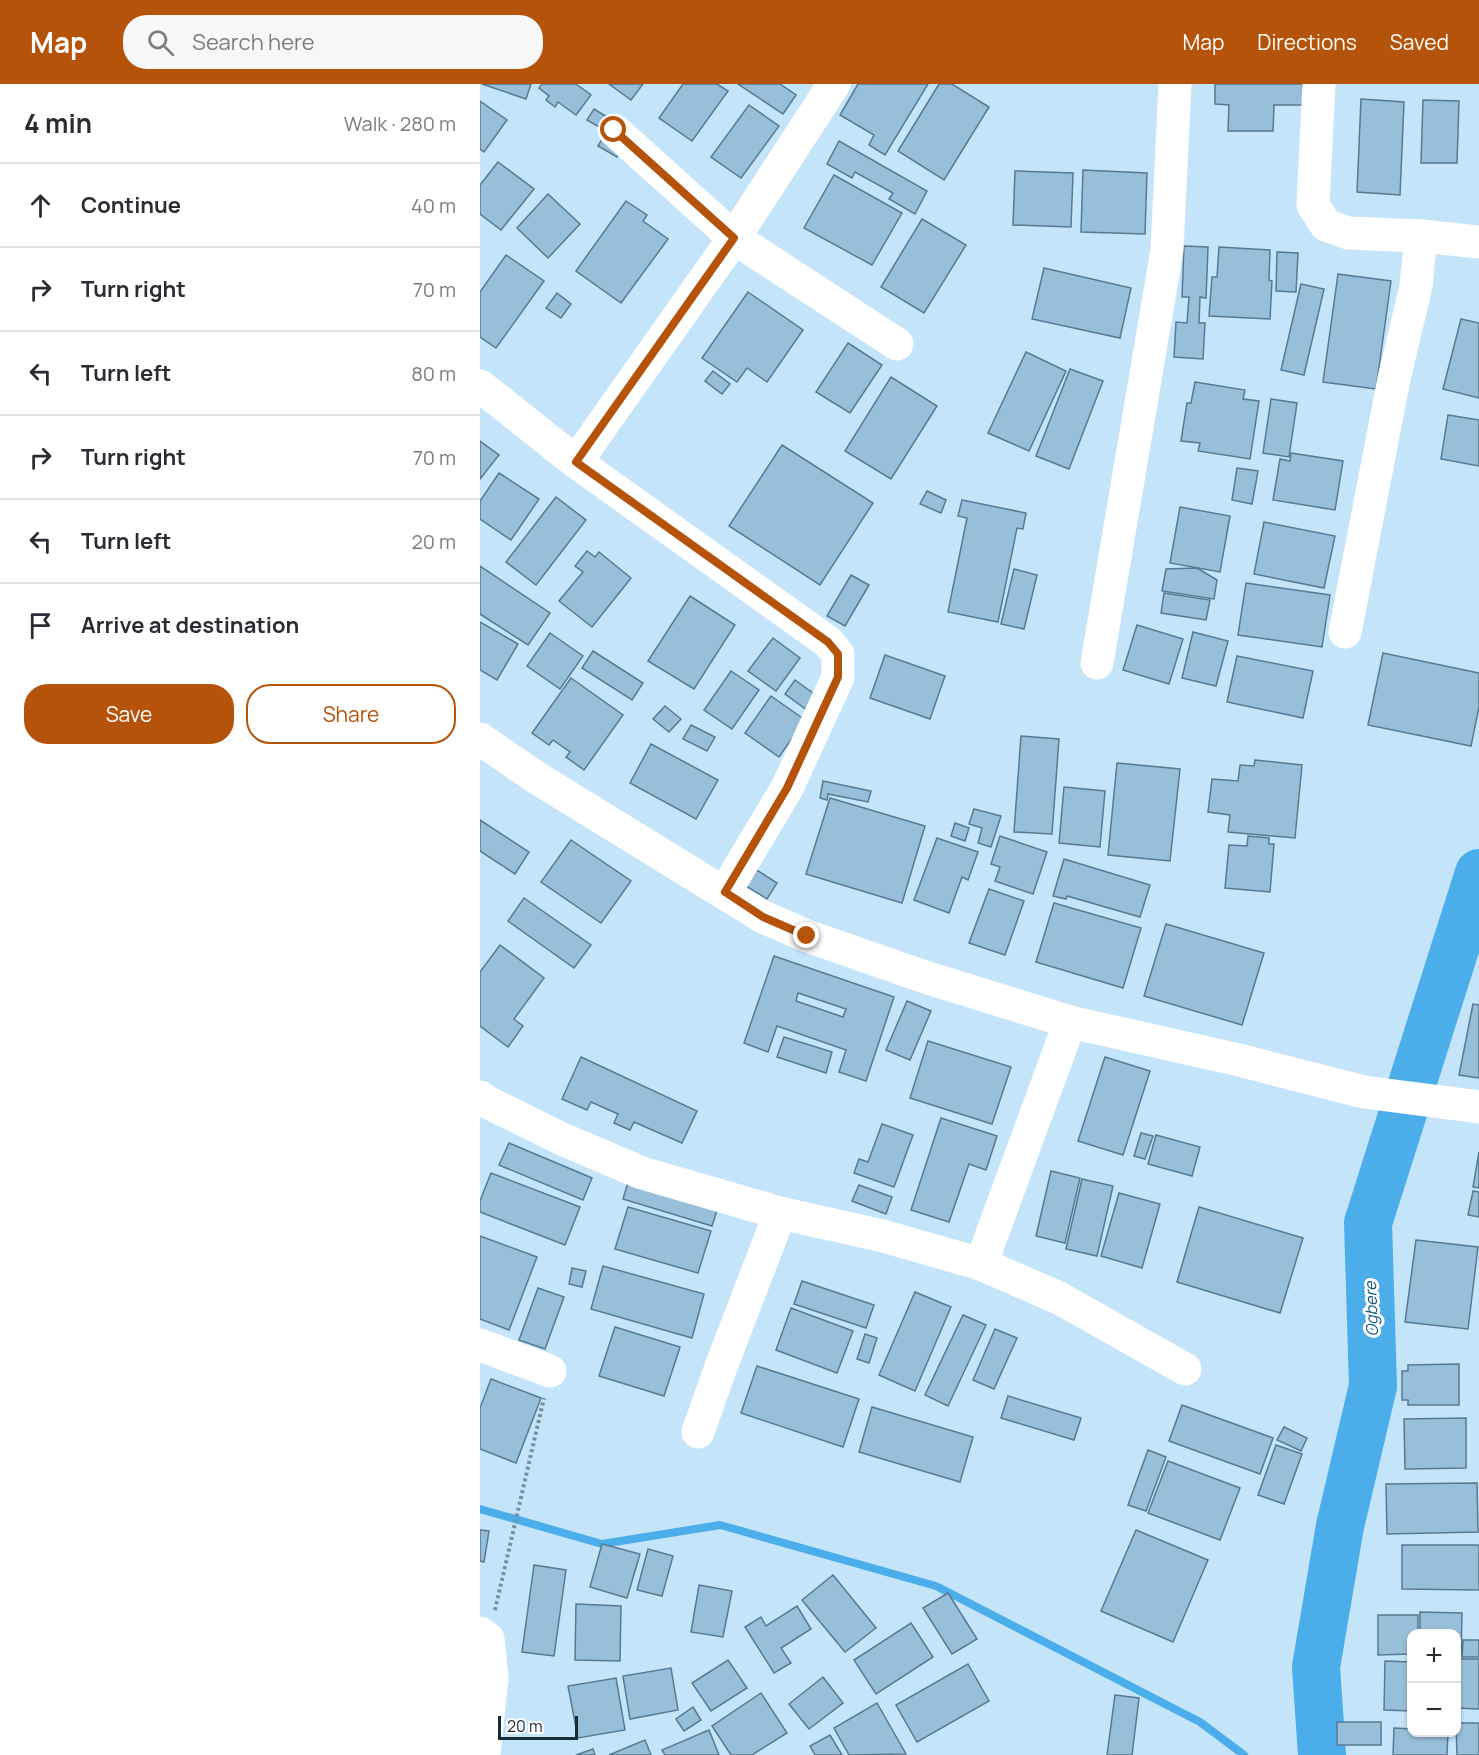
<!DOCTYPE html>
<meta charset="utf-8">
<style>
:root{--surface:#fff;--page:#f7f7f7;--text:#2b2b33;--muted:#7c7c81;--line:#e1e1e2;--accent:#b45309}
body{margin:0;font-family:Manrope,sans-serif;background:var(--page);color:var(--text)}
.controls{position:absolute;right:18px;bottom:18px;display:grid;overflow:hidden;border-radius:12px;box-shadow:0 2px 4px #0004}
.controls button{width:54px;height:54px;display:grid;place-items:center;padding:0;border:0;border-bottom:2px solid var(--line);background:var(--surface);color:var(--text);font:30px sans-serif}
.scale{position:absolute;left:18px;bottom:15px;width:80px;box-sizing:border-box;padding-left:6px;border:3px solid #1a2a34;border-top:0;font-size:16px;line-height:21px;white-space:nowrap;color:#1a2a34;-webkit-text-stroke:4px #fff;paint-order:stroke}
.stop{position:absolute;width:18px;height:18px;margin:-14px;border:4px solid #b45309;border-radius:50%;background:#fff}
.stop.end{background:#b45309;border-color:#fff;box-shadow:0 2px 6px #0008}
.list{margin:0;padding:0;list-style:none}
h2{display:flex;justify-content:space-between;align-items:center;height:78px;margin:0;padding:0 24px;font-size:26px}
h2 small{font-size:20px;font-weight:400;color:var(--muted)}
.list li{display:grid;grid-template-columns:39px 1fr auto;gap:18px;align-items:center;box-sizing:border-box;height:84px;padding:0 24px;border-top:2px solid var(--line)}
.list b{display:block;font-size:22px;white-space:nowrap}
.list em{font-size:20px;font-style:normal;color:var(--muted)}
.actions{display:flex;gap:12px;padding:18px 24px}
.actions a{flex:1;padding:14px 0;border:2px solid var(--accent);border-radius:24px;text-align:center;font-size:21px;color:var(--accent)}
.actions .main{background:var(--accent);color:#fff}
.icon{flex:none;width:33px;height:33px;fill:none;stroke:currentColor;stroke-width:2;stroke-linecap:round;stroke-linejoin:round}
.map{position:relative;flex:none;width:999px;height:1671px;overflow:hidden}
header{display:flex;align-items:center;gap:36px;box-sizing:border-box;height:84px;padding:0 30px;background:var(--accent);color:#fff}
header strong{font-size:28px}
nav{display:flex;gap:33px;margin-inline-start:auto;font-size:21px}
.search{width:420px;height:54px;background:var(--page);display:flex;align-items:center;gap:15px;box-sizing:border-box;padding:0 21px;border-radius:24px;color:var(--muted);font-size:22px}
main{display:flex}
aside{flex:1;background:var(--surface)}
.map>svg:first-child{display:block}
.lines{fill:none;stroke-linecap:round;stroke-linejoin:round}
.stream{stroke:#4baeea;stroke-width:8}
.river{stroke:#4baeea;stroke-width:48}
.building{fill:#98bfda;stroke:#557a93;stroke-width:1.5;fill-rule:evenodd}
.path{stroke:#768e9f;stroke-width:4;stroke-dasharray:3 3;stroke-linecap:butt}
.minor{stroke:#fff;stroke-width:33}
.route{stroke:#b45309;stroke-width:8}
.labels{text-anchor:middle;stroke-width:6;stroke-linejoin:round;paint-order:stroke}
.water-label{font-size:16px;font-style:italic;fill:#0c5980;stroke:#fff}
</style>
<header>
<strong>Map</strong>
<div class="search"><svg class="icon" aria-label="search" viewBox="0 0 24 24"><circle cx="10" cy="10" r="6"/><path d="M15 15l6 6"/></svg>Search here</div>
<nav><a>Map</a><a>Directions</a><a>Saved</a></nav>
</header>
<main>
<aside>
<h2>4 min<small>Walk · 280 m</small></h2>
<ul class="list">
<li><svg class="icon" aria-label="ahead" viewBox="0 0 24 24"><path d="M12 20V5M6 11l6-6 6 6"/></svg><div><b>Continue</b></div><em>40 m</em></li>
<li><svg class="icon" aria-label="right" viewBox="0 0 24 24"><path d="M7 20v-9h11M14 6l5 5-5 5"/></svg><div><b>Turn right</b></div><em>70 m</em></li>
<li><svg class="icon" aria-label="left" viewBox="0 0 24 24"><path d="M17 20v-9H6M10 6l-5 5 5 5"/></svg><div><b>Turn left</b></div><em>80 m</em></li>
<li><svg class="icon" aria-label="right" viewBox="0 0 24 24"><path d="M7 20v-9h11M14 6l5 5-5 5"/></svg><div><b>Turn right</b></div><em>70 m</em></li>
<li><svg class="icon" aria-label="left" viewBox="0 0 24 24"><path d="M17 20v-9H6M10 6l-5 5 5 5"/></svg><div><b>Turn left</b></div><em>20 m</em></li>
<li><svg class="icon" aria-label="arrive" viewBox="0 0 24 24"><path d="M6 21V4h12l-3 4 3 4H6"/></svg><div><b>Arrive at destination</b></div></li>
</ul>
<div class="actions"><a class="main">Save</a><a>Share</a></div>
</aside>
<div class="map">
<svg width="999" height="1671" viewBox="0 0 999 1671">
<rect width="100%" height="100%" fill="#c4e4fa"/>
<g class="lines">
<!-- stream -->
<path class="stream" d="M0 1425 122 1460 240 1441 456 1502 720 1638 764 1671"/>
<!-- river -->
<path class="river" d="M842 1671 836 1583 860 1442 893 1302 888 1139 999 789"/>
</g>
<!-- building -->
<g class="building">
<path d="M2 0H51L46 15Z"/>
<path d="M62 0H96L111 11 96 31 78 18 75 23 66 16 69 12 59 4Z"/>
<path d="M129 0H163L151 16Z"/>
<path d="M203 0H237L248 7 212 57 179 34Z"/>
<path d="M258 0H300L316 11 303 30Z"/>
<path d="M378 0H448L405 71 389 61 394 51 360 31Z"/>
<path d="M459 0H472L509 23 464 96 418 67Z"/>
<path d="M735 0H823V21H794L793 47H748L749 21 735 20Z"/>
<path d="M881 15 924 18 920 111 877 108Z"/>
<path d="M943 16 979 17 977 79H941Z"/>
<path d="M0 17 27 36 4 68 0 65Z"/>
<path d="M269 21 299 42 261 94 231 73Z"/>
<path d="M114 25 132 36 126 47 107 36Z"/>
<path d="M125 50 145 61 137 73 118 62Z"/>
<path d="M359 57 447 107 435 130 409 115 413 109 375 88 372 94 347 80Z"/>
<path d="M18 78 54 105 21 146 0 130V101Z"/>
<path d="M603 86 667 89 665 150 601 148Z"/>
<path d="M535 87 593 89 591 143 533 141Z"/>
<path d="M354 91 422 129 392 181 324 144Z"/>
<path d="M68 110 100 140 68 174 37 144Z"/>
<path d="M146 117 167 131 163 137 188 155 141 219 96 187Z"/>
<path d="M442 135 486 161 444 229 401 203Z"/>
<path d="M704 162 728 163 726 214 720 213 719 239H725L723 275 694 273 696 238 707 239 709 213H702Z"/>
<path d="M739 163 790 166 789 196 792 197 790 235 729 232 732 193H737Z"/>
<path d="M797 168 818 169 816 208 796 207Z"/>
<path d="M26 171 64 197 16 264 0 253V208Z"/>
<path d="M564 184 651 204 640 254 552 235Z"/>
<path d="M858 190 911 197 896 305 843 298Z"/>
<path d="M821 200 844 205 824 291 801 286Z"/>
<path d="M268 208 323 246 287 298 267 284 257 298 222 274Z"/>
<path d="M77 209 91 220 81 234 66 224Z"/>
<path d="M981 235 999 239V314L963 305Z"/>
<path d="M368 259 402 281 370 329 336 308Z"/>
<path d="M546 268 586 287 549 367 508 349Z"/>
<path d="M590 285 623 297 589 385 556 372Z"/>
<path d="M233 287 250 300 242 310 225 297Z"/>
<path d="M411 293 457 322 411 395 365 367Z"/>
<path d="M715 298 765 306 763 315 779 317 770 375 718 367 720 359 701 357 707 319H711Z"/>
<path d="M791 315 817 319 809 373 783 369Z"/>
<path d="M968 331 999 336V382L961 375Z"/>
<path d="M0 357 19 371 0 395Z"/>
<path d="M302 361 393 419 340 501 249 442Z"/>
<path d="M811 369 863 377 855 426 793 416 800 375 810 377Z"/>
<path d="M757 384 778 387 772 420 752 416Z"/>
<path d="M19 389 59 415 31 456 0 435V417Z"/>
<path d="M447 407 466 416 461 429 440 420Z"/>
<path d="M76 413 106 436 56 501 26 478Z"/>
<path d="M482 416 546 429 543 445 537 444 518 538 468 528 487 434 478 432Z"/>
<path d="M700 423 750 432 740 488 690 479Z"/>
<path d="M784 438 855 452 844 504 774 490Z"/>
<path d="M107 467 115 473 119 468 151 494 112 543 79 517 103 488 95 482Z"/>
<path d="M0 482 70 529 48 561 0 530Z"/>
<path d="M717 484 737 496 734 515 682 507 686 485Z"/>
<path d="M534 485 557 491 544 545 521 540Z"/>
<path d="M371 491 389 501 365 542 347 532Z"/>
<path d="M766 499 850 511 842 563 758 551Z"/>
<path d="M684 509 730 516 726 536 681 529Z"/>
<path d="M210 512 255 541 214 605 168 577Z"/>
<path d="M0 538 38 560 17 596 0 586Z"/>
<path d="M657 541 703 555 689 600 643 586Z"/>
<path d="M713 548 748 557 736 602 702 594Z"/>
<path d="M70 549 103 572 80 605 47 582Z"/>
<path d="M293 554 320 574 296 607 268 587Z"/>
<path d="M113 567 163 599 152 616 102 584Z"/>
<path d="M903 569 999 589V623L991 662 888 641Z"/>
<path d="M405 571 465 592 450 635 390 614Z"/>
<path d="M757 572 833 587 823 634 747 618Z"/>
<path d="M251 587 279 606 252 645 224 626Z"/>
<path d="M91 594 143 631 104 686 86 673 90 668 73 656 69 661 52 649Z"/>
<path d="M315 596 341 615 331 629 305 610Z"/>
<path d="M291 612 325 636 299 673 265 649Z"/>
<path d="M185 622 201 635 189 648 173 635Z"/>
<path d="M211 641 235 653 227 667 203 655Z"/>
<path d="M541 652 579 655 572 750 534 748Z"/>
<path d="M171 660 238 696 216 735 150 699Z"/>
<path d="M775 676 822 681 815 754 748 748 750 731 728 728 732 695 758 697 760 681 774 682Z"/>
<path d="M637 679 700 685 690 777 628 771Z"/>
<path d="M343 697 391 707 388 718 348 710 347 716 340 714Z"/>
<path d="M584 703 625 707 620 763 579 759Z"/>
<path d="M350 714 445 742 422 819 326 790Z"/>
<path d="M494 725 521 732 511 763 498 759 502 744 489 740Z"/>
<path d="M0 736 49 768 35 790 0 767Z"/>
<path d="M475 739 489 744 485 757 471 752Z"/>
<path d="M520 752 567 768 553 810 515 797 520 783 511 780Z"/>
<path d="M768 752 789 754V760H794L790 808 745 804 749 761 767 762Z"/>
<path d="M457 754 498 768 488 796 482 793 469 829 434 816Z"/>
<path d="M91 756 151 797 121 839 61 798Z"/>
<path d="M584 775 670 801 660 833 587 812 586 815 573 812Z"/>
<path d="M275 785 297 799 287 815 264 801Z"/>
<path d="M509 805 544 817 525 871 489 859Z"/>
<path d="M44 814 111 861 94 884 28 837Z"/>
<path d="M574 819 661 844 643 904 556 878Z"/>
<path d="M686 840 784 869 762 941 664 912Z"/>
<path d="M20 861 64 894 34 935 43 942 28 963 0 942V888Z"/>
<path d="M294 872 414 913 386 997 359 988 366 966 297 942 288 968 264 959ZM318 909 366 925 363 933 316 917Z"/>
<path d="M427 917 451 927 430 976 406 966Z"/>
<path d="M993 920 999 921V994L979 991Z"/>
<path d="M304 953 352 968 346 989 297 973Z"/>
<path d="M448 957 531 983 512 1040 430 1014Z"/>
<path d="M101 973 217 1027 202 1059 154 1038 150 1046 134 1039 138 1030 111 1018 107 1026 82 1015Z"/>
<path d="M625 973 670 987 643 1071 598 1057Z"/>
<path d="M461 1034 517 1052 506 1086 489 1080 469 1138 431 1126Z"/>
<path d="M402 1040 433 1051 414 1103 374 1089 379 1075 388 1078Z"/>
<path d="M661 1049 673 1052 665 1075 654 1072Z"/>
<path d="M676 1051 720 1063 712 1092 668 1080Z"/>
<path d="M29 1059 112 1094 103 1116 19 1081Z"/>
<path d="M999 1068V1104L993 1103Z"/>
<path d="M571 1087 600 1094 585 1159 556 1152Z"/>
<path d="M11 1089 100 1123 85 1161 0 1128V1117Z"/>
<path d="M149 1095 238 1123 232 1142 143 1115Z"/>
<path d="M602 1095 633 1102 617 1172 586 1165Z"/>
<path d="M379 1101 412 1113 406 1130 372 1117Z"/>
<path d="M993 1107 999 1108V1133L988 1131Z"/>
<path d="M639 1109 680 1120 662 1184 621 1172Z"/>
<path d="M148 1123 231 1147 218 1189 135 1165Z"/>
<path d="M719 1123 823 1154 800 1229 697 1198Z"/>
<path d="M0 1152 57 1173 29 1246 0 1235Z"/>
<path d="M936 1156 998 1163 988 1245 925 1238Z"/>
<path d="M123 1182 224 1210 212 1254 111 1225Z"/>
<path d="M92 1184 106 1187 102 1203 89 1200Z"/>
<path d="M322 1197 394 1221 386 1244 314 1220Z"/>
<path d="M58 1204 84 1213 65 1265 39 1256Z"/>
<path d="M435 1208 471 1223 435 1307 399 1291Z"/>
<path d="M311 1224 373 1247 357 1289 296 1266Z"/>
<path d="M483 1231 506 1241 468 1322 445 1311Z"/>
<path d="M135 1243 200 1263 184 1312 119 1292Z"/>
<path d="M515 1245 537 1254 514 1305 493 1296Z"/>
<path d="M385 1250 397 1254 389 1279 377 1275Z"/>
<path d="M979 1280V1321H928V1316H922V1287H928V1281Z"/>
<path d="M277 1282 379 1315 363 1363 261 1329Z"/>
<path d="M11 1295 61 1314 36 1379 0 1365V1324Z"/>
<path d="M528 1312 601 1334 594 1356 521 1334Z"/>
<path d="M702 1321 793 1354 780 1390 689 1357Z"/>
<path d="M392 1323 493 1353 480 1398 379 1368Z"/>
<path d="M986 1334V1384L925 1385 924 1335Z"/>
<path d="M804 1343 827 1354 821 1367 797 1356Z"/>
<path d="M796 1361 822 1370 804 1420 778 1411Z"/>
<path d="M668 1366 686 1373 666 1427 648 1421Z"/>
<path d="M688 1377 760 1404 740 1456 668 1429Z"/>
<path d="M997 1399 998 1448 907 1450 906 1400Z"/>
<path d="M0 1446 9 1447 4 1478 0 1477Z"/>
<path d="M656 1446 728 1476 693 1558 621 1527Z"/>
<path d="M122 1460 160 1470 147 1514 110 1503Z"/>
<path d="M922 1461H999V1506L922 1505Z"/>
<path d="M168 1465 193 1472 182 1512 157 1506Z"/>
<path d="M54 1481 86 1486 74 1572 42 1568Z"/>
<path d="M353 1491 396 1544 365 1568 322 1516Z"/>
<path d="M219 1501 252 1507 243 1553 211 1548Z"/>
<path d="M468 1509 497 1555 472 1570 443 1524Z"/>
<path d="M96 1520 141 1522 140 1577 95 1576Z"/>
<path d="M317 1522 331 1545 301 1564 311 1579 294 1589 265 1543 281 1533 286 1542Z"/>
<path d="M940 1528 982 1529 981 1572H976V1550H940Z"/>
<path d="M898 1531H938V1550H932V1570L898 1571Z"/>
<path d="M431 1539 453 1573 396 1610 374 1576Z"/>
<path d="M983 1556H999V1573H982Z"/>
<path d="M976 1575H999V1625L976 1624Z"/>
<path d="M248 1576 267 1604 231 1627 212 1599Z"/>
<path d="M905 1577 932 1578V1627L904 1626Z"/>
<path d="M488 1580 509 1617 437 1658 416 1621Z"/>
<path d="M191 1584 198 1626 150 1635 143 1592Z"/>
<path d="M343 1593 363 1619 329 1645 309 1620Z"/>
<path d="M136 1594 145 1646 98 1654 88 1602Z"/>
<path d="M281 1609 307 1649 272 1671H251L232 1642Z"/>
<path d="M635 1611 659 1614 652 1671H627Z"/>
<path d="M397 1619 426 1670 369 1671 354 1644Z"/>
<path d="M213 1623 221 1636 204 1647 196 1635Z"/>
<rect x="857" y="1638" width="44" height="23"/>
<path d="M976 1639H999V1671H977Z"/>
<path d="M914 1644 932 1645V1648H968L967 1671H913Z"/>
<path d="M229 1646 239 1671H185L182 1666Z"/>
<path d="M350 1651 362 1671H335L330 1662Z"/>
<path d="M165 1656 171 1671H129Z"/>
<path d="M113 1665 115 1671H96Z"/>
</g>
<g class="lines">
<!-- path -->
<path class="path" d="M15 1526 64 1314"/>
<!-- minor -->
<g class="minor">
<path d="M839 0 833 121 846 141 868 149 941 152 999 158"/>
<path d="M134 46 254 154 417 260"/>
<path d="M0 302 96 378 348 558 358 570V593L307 704 245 808"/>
<path d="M96 378 254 154 354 0"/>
<path d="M865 548 914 295 936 202 941 152"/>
<path d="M617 579 687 166 695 0"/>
<path d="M0 655 57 694 283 833 327 852 445 893 590 938 759 976 884 1008 999 1023"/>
<path d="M0 1013 7 1018 82 1055 162 1089 300 1129 403 1152 501 1180 579 1214 705 1285"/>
<path d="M501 1180 590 938"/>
<path d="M0 1261 70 1287"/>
<path d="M218 1348 242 1280 300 1129"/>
<path d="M0 1549 8 1555 12 1594 4 1671"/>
</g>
</g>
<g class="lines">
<!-- route -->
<path class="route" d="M134 46 254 154 96 378 348 558 358 570V593L307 704 245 808 283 833 327 852"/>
</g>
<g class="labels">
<!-- water labels -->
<g class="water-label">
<text transform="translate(891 1225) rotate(-92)" y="6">Ogbere</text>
</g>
</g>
</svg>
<div class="controls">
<button>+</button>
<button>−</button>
</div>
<div class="scale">20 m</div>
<div class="stop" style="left:134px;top:46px"></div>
<div class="stop end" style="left:327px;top:852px"></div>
</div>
</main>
